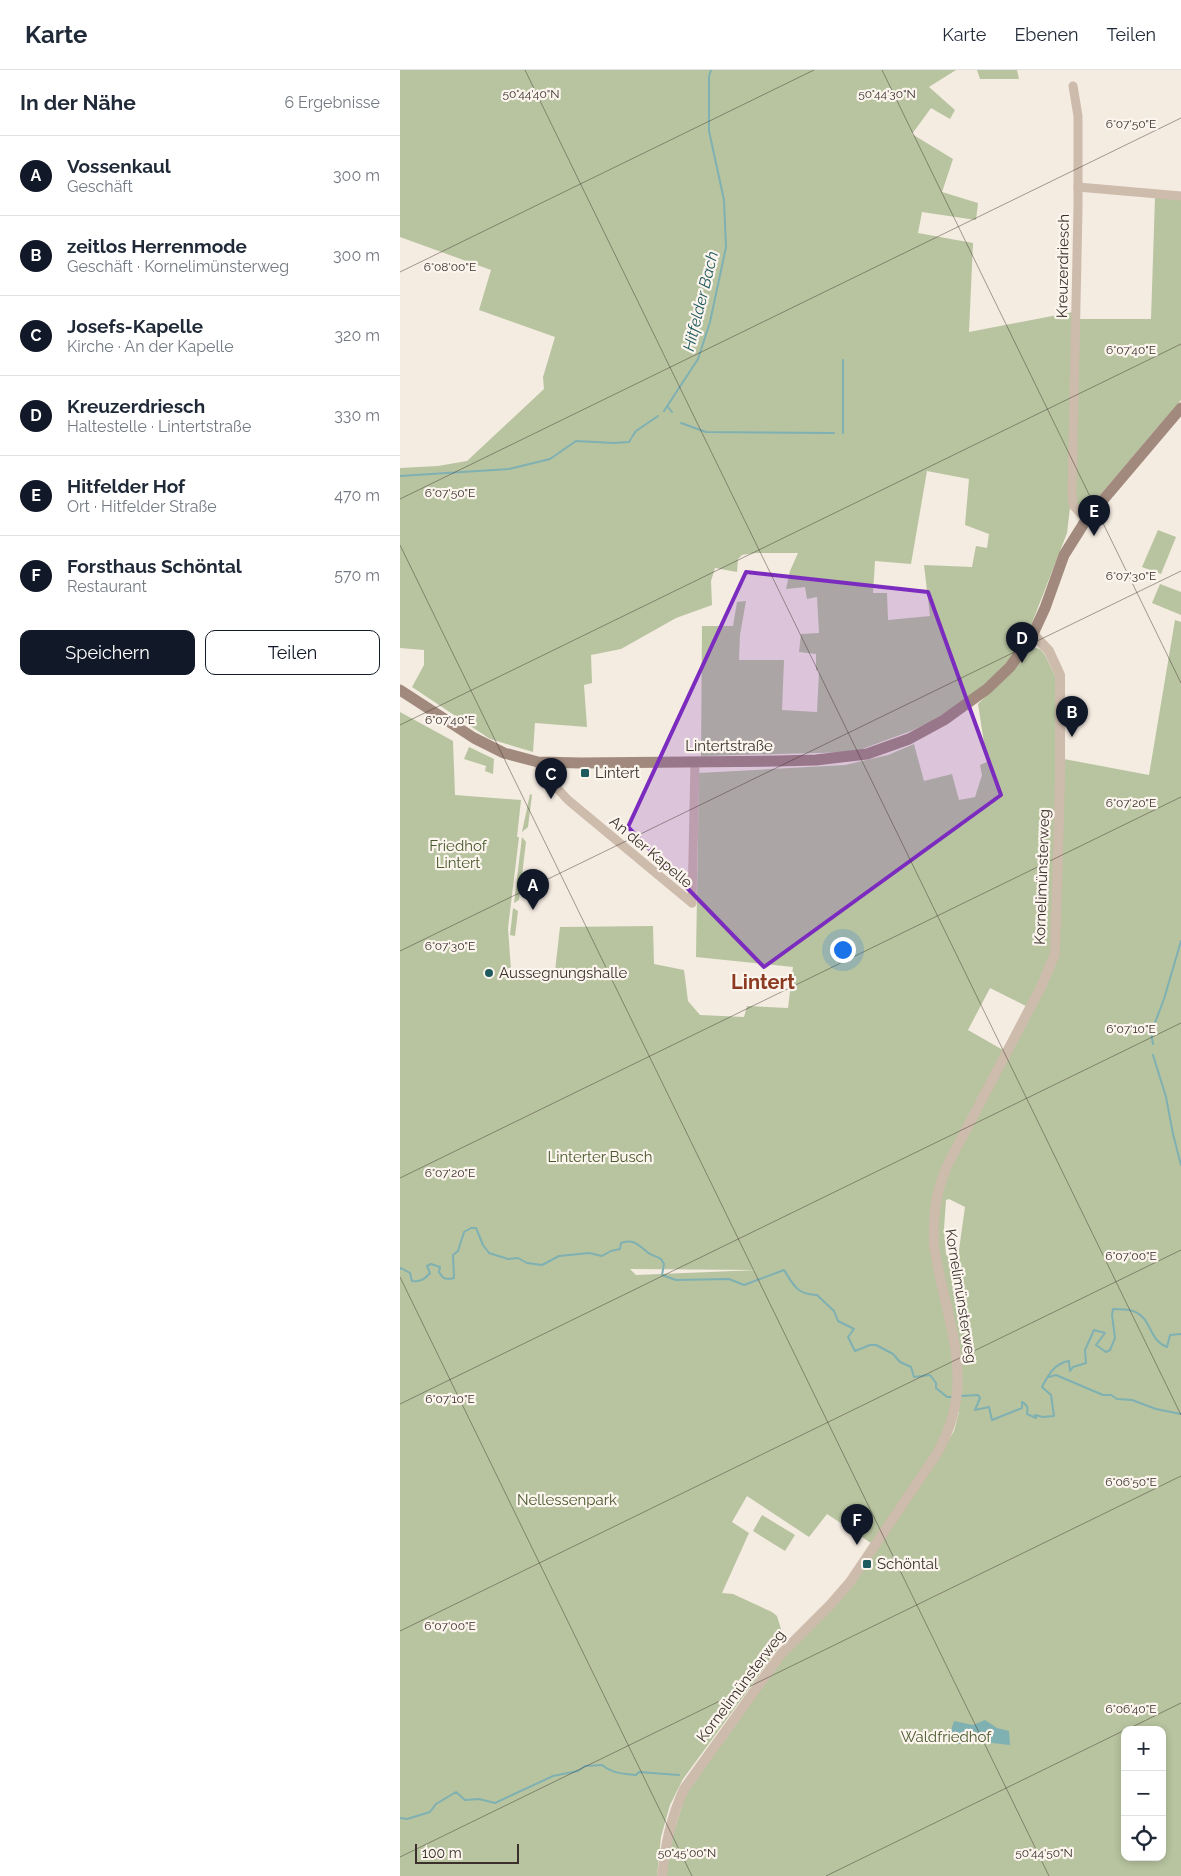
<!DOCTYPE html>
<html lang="de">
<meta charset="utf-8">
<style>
:root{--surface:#fff;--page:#f6f6f7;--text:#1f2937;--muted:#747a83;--line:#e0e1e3;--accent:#111827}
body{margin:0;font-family:Raleway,sans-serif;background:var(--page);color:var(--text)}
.controls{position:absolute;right:15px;bottom:15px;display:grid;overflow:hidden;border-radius:10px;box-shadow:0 2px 8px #0003}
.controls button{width:45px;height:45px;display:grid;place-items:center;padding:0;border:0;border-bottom:1px solid var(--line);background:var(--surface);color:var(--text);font:25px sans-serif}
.scale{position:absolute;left:15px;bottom:12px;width:104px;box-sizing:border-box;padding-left:5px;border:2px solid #3b302b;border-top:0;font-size:14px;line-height:18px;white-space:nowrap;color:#3b302b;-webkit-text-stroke:4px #fbf5ee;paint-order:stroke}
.you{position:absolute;left:442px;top:879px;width:18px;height:18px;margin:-12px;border:4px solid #fff;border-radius:50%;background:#1a73e8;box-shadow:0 0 0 8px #1a73e833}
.badge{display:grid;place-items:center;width:32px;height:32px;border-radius:50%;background:var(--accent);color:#fff;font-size:16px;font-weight:700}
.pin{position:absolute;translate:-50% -41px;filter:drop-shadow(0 1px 2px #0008)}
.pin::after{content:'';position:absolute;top:26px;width:18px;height:15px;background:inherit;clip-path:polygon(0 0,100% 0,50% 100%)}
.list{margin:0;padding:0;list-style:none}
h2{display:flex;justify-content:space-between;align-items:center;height:65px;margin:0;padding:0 20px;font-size:21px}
h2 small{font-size:16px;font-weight:400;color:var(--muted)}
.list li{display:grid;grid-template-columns:32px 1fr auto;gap:15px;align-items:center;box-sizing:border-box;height:80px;padding:0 20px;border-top:1px solid var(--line)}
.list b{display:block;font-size:19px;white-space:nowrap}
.list p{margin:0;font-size:16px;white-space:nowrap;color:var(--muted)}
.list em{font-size:16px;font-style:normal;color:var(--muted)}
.actions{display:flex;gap:10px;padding:15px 20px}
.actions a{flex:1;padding:11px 0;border:1px solid var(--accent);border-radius:10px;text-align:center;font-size:18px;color:var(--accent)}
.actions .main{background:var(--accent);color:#fff}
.icon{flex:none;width:28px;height:28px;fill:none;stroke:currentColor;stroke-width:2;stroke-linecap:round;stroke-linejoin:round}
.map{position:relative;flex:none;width:781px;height:1806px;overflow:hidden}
header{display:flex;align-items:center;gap:30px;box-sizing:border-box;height:70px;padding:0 25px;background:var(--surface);border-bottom:1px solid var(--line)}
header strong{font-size:24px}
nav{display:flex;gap:28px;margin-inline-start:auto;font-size:18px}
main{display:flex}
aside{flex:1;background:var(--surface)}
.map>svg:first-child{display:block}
.green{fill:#b8c4a0;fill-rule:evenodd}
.water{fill:#7fb0b2}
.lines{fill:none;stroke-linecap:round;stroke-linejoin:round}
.stream{stroke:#7fb0b2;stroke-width:2}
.minor{stroke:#cdbbac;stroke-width:9}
.tertiary{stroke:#cdbbac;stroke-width:10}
.secondary{stroke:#a18a7d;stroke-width:11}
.marked{fill:#7b2cbf;fill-opacity:0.2;stroke:#7b2cbf;stroke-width:4;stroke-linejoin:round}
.ticks{fill:none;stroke:#3b302b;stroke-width:1;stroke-opacity:0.45}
.poi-dot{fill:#1f5a5e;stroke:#fbf5ee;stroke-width:2}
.labels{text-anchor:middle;stroke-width:4.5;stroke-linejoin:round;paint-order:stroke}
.street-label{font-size:15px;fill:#3b302b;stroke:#fbf5ee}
.poi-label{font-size:15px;fill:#3b302b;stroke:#fbf5ee;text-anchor:start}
.park-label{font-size:15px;fill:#4a5a2e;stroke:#fbf5ee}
.water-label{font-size:16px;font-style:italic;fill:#1f5a5e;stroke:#fbf5ee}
.district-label{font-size:20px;font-weight:bold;fill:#8c3b22;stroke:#fbf5ee}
.ticks-label{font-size:12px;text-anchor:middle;fill:#3b302b;stroke:#fbf5ee;stroke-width:4.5;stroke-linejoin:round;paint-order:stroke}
</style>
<header>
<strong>Karte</strong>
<nav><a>Karte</a><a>Ebenen</a><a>Teilen</a></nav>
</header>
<main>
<aside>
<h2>In der Nähe<small>6 Ergebnisse</small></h2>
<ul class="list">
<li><span class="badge">A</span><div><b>Vossenkaul</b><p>Geschäft</p></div><em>300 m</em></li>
<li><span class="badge">B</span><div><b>zeitlos Herrenmode</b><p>Geschäft · Kornelimünsterweg</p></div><em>300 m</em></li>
<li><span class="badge">C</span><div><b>Josefs-Kapelle</b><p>Kirche · An der Kapelle</p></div><em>320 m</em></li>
<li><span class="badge">D</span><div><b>Kreuzerdriesch</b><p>Haltestelle · Lintertstraße</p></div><em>330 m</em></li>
<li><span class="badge">E</span><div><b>Hitfelder Hof</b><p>Ort · Hitfelder Straße</p></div><em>470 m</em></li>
<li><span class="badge">F</span><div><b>Forsthaus Schöntal</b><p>Restaurant</p></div><em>570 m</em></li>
</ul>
<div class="actions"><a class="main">Speichern</a><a>Teilen</a></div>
</aside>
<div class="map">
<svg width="781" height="1806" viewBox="0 0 781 1806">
<rect width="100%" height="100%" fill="#f4ebe1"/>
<!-- green -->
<g class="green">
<path d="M0 0H556L529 17 555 40 550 49 531 38 512 64 553 89 542 122 578 133 576 150 522 142 518 163 573 173 569 262 673 242 670 438 667 463 628 563 613 586 596 604 566 630 532 651 511 661 454 682 301 686 302 556H333L337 532 346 531 340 565 339 590H384L382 640 417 642 419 601 416 600V584L399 582 401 564 419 563 417 527 407 529 405 517 386 519 390 501 398 483H356L342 485 338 489 337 502 315 498 311 511 312 535 276 548 221 579 191 585 192 613 184 615 187 657 135 653 133 682 90 669 12 617 24 595V580L0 578V398L38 396 67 391 144 319 143 307 155 267 79 240 91 200 0 167ZM527 401 569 409 565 455 589 464 587 478 576 476 572 497 524 495 530 546 488 550 487 523H473L475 491 511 494Z"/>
<path d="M577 0H617L619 9H580Z"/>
<path d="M755 127 781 129V330L687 440 678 437 675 430 678 249H751Z"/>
<path d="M758 460 776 467 761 504 742 497Z"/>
<path d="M760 514 781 522V545L752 533Z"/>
<path d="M775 550 781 552V1806H266L270 1773 287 1721 368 1604 436 1534 544 1378 554 1361 559 1342 552 1338 538 1375 471 1473 427 1444 409 1467 347 1426 332 1452 349 1463 322 1523 333 1524 372 1542 377 1546 384 1569 357 1608 283 1709 270 1735 261 1767 257 1806H0V642L53 671 55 725 121 730 117 767H119L108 858 111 900 155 901 160 857 253 856 254 894 284 900 288 931 300 945 344 947 347 936 388 938 393 897 296 887 299 703 445 695 488 685 514 674 524 711 552 704 559 730 575 727 582 705 580 695 587 692 578 634 616 596 632 577 640 579 645 585 655 606 657 677 653 876 646 898 626 936 590 918 568 960 603 980 653 900 664 689 749 705ZM549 1129 565 1137 558 1187 546 1185 544 1159 546 1130ZM230 1199H231L358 1200 236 1205ZM725 1660H762V1787H725Z"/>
<path d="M69 677 94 689 93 704 85 701 86 696 64 689Z"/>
<path d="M130 724 132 725 128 757 122 762Z"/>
<path d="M122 767 126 772 119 830 114 833Z"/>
<path d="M113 838 118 841 115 866 110 865Z"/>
<path d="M362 1445 395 1465 385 1481 353 1461Z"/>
</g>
<!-- water -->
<path class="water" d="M585 1650 597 1658 609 1661 610 1675 583 1672 557 1674 550 1664 554 1651 573 1655Z"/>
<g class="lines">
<!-- stream -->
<g class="stream">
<path d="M268 337 272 342"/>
<path d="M264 341 298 289 310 252 326 177 324 130 309 61V6L311 0"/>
<path d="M281 353 306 362 434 363"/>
<path d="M443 363V290"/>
<path d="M232 367 236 361 258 346"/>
<path d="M0 406 109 399 150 389 176 371 214 373 229 372 231 369"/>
<path d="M753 974 751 963 764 929 781 871"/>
<path d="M753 985 766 1027 773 1064 781 1095"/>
<path d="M0 1199 1 1198 10 1203 12 1211C21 1212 25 1209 30 1203L27 1196 31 1194 40 1197 39 1202C43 1209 46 1210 54 1208L53 1185 58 1181 64 1162 71 1158H76L83 1175 89 1183 108 1189 118 1188 127 1193 142 1195 159 1186 189 1183 202 1186 211 1181 220 1179 221 1173C234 1169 237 1174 246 1181 250 1185 256 1186 261 1189L264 1194 262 1205 276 1210 329 1209 344 1215 384 1200C394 1216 397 1224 417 1225L434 1241 438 1251 454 1259 448 1267 455 1281 470 1275H476L493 1284 500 1292 511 1297 514 1307 530 1305 536 1313V1318L547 1327H553"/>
<path d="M649 1307 656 1305 703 1325H711L717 1329 732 1330 756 1339 781 1344"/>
<path d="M560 1326 578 1325 580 1328 575 1340 589 1337 592 1350 622 1338V1332C628 1335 628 1338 627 1344L636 1348 635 1345 643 1347 654 1346 651 1325 642 1317C648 1305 655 1293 669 1291L670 1301 673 1297 686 1293 685 1280 694 1260 705 1263 696 1275 706 1282 710 1280 715 1268 712 1245 713 1239C720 1239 727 1239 733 1241 753 1248 747 1269 767 1277L770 1265 781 1264"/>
<path d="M0 1748 7 1749 30 1742 36 1734 56 1722 65 1730 79 1729 95 1733 153 1706 178 1701 185 1696 202 1695C212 1703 223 1704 236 1705L239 1702 279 1705"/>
</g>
<!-- minor -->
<g class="minor">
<path d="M673 16 678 46V139L672 422 673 435 686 450"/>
<path d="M678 117 781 126"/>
<path d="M138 692 141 701 168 730 292 833"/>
<path d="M292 833 295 692"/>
</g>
<!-- tertiary -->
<path class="tertiary" d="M262 1806C266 1773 270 1750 284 1719L381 1584 430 1535 450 1512 536 1385C580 1311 545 1252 534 1175 533 1145 535 1125 547 1096L641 917 655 884 660 710V605L649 581 633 564"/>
<!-- secondary -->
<path class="secondary" d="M0 620 74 668 104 683 138 692 181 693 377 691 416 690 467 684 509 669 544 650 587 619 610 597 633 564 645 538 664 485 686 450 781 338"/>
</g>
<!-- marked area -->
<path class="marked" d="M346 502 528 522 601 725 364 897 228 757Z"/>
<!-- ticks -->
<path class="ticks" d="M125 0 781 1345M482 0 781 613M0 202 414 0M0 429 781 48M0 475 649 1806M0 655 781 274M0 881 781 501M0 1108 781 727M0 1207 292 1806M0 1334 781 953M0 1561 781 1180M726 1660 781 1633M0 1787 781 1406M426 1806 725 1660"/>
<!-- markers -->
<g class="poi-dot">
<rect x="180" y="698" width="10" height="10" rx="2.5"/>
<circle cx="89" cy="903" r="5"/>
<rect x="462" y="1489" width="10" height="10" rx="2.5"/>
</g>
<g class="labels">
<!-- street labels -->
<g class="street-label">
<text transform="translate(663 196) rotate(-89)" y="5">Kreuzerdriesch</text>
<text x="329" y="681">Lintertstraße</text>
<text transform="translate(251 782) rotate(40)" y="5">An der Kapelle</text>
<text transform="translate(642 807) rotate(-88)" y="5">Kornelimünsterweg</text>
<text transform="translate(561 1226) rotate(81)" y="5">Kornelimünsterweg</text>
<text transform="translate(341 1616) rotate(-53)" y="5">Kornelimünsterweg</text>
</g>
<!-- poi labels -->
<g class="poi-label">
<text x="195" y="708">Lintert</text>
<text x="99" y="908">Aussegnungshalle</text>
<text x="477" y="1499">Schöntal</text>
</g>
<!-- park labels -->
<g class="park-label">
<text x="58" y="781">Friedhof<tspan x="58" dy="17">Lintert</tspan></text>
<text x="200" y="1092">Linterter Busch</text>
<text x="167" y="1435">Nellessenpark</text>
<text x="546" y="1672">Waldfriedhof</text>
</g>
<!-- water labels -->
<g class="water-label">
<text transform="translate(300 231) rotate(-76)" y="6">Hitfelder Bach</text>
</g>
<!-- district labels -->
<g class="district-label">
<text x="363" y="919">Lintert</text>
</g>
</g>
<g class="ticks-label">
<text x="131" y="28">50°44'40"N</text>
<text x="487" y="28">50°44'30"N</text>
<text x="731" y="58">6°07'50"E</text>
<text x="50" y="201">6°08'00"E</text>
<text x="731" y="284">6°07'40"E</text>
<text x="50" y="427">6°07'50"E</text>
<text x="731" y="510">6°07'30"E</text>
<text x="50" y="654">6°07'40"E</text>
<text x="731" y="737">6°07'20"E</text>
<text x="50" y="880">6°07'30"E</text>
<text x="731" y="963">6°07'10"E</text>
<text x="50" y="1107">6°07'20"E</text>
<text x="731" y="1190">6°07'00"E</text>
<text x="50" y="1333">6°07'10"E</text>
<text x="731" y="1416">6°06'50"E</text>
<text x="50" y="1560">6°07'00"E</text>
<text x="731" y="1643">6°06'40"E</text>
<text x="287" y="1787">50°45'00"N</text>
<text x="644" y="1787">50°44'50"N</text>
</g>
</svg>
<div class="controls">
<button>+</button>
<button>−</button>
<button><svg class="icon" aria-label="locate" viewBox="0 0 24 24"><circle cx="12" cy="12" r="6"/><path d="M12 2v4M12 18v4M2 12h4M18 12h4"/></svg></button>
</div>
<div class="scale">100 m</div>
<div class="you"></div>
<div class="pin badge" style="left:133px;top:840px">A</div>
<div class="pin badge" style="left:672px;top:667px">B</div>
<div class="pin badge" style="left:151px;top:729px">C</div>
<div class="pin badge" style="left:622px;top:593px">D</div>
<div class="pin badge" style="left:694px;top:466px">E</div>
<div class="pin badge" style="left:457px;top:1475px">F</div>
</div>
</main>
